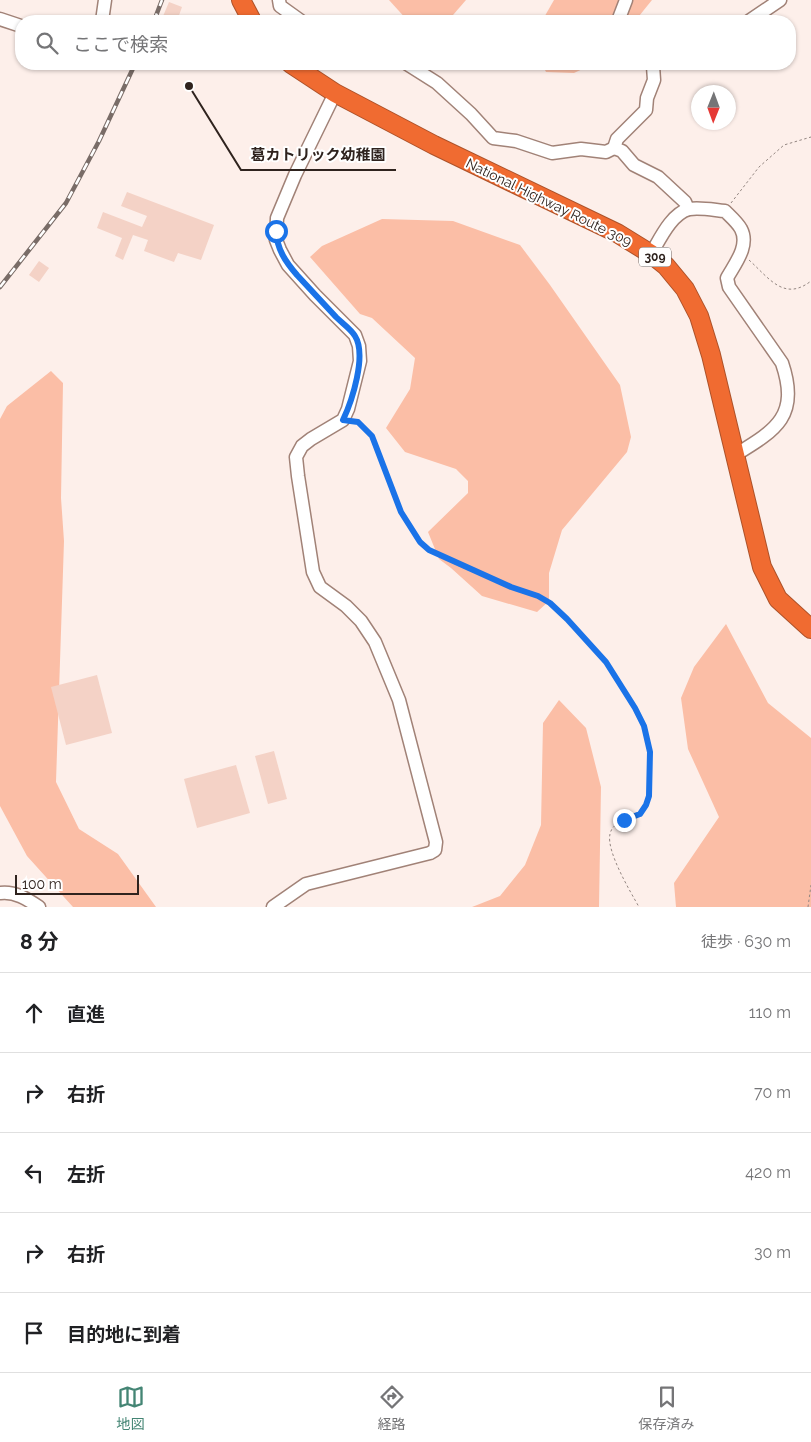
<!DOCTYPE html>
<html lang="ja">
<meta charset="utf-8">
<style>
:root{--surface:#fff;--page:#f2f2f2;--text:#202124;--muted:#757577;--line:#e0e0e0;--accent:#448574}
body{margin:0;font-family:Raleway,"Noto Sans JP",sans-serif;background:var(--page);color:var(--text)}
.compass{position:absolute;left:691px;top:85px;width:45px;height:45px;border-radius:50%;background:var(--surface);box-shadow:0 1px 4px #0004;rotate:181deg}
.scale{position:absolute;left:15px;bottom:12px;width:124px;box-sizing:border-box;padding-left:5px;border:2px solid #2f231e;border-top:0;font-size:14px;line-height:18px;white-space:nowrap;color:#2f231e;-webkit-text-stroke:4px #fff;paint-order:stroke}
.stop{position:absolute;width:15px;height:15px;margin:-11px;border:4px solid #1a73e8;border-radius:50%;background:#fff}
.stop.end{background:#1a73e8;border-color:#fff;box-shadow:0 1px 5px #0008}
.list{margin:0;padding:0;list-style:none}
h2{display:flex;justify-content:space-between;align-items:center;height:65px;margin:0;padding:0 20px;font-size:21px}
h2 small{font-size:16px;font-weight:400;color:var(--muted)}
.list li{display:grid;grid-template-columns:32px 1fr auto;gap:15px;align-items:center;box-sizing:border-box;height:80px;padding:0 20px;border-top:1px solid var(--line)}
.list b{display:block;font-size:19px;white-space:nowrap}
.list em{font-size:16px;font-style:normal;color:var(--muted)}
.icon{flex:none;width:28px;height:28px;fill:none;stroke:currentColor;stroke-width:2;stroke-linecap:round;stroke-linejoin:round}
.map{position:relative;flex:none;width:811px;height:907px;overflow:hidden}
.search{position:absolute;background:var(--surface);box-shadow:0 1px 4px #0004;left:15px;right:15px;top:15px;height:55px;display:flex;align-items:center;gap:12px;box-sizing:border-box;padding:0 18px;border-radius:20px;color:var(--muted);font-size:19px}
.sheet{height:465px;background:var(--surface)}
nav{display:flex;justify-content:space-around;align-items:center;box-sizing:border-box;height:70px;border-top:1px solid var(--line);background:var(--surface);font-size:14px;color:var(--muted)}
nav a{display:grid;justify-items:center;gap:2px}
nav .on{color:var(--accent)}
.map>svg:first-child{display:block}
.green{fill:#fbbea6}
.building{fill:#f4d2c6}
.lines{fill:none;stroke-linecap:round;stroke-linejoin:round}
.minor-casing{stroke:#a18277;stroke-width:15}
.highway-casing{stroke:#ac522a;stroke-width:20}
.path{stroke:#938681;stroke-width:1;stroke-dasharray:2.5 2.5;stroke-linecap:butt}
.minor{stroke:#fff;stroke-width:12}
.highway{stroke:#f06b31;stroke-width:18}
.rail-casing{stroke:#796c67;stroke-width:4.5}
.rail{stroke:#fff;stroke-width:2.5;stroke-dasharray:8;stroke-linecap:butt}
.route{stroke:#1a73e8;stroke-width:6}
.labels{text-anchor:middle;stroke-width:4;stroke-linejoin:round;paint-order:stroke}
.shield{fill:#fff;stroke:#6d6562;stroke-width:1}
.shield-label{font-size:12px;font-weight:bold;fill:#2f231e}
.street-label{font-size:14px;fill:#2f231e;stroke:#fff}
.leader{fill:none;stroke:#2f231e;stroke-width:2}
.callout-dot{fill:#2f231e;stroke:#fff;stroke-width:2}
.callout-label{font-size:15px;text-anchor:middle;font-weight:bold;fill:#2f231e;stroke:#fff;stroke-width:4;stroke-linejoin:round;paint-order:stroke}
</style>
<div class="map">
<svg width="811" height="907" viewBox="0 0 811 907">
<rect width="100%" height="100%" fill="#fdefea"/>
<!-- green -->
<g class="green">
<path d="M389 0H466L453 15 432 21H408Z"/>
<path d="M554 0H652L635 21H542Z"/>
<path d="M542 64H593L574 73 546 72Z"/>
<path d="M382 219 453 221 520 245 550 285 620 385 631 437 627 452 562 530 549 573V601L537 612 482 596 451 568 439 559 428 532 468 493V481L456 469 405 452 386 428 410 389 415 358 372 318 360 314 310 257 322 246Z"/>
<path d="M51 371 63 383 61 498 64 541 56 782 79 829 118 854 156 907H73L27 856 0 806V419L7 406Z"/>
<path d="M726 624 768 703 811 738V907H676L674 883 719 817 688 749 681 698 694 667Z"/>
<path d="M559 700 586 728 601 787 599 907H472L500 896 525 865 541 825 543 723Z"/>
</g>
<!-- building -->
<g class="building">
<path d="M169 2 182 7 177 21H161Z"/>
<path d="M127 192 214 225 201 260 178 253 174 262 144 251 148 240 133 235 123 260 115 256 122 238 97 228 103 212 142 227 147 216 121 206Z"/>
<path d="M39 261 49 268 39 282 29 275Z"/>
<path d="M97 675 112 733 66 745 51 687Z"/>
<path d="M274 751 287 799 268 804 255 756Z"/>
<path d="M236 765 250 813 197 828 184 779Z"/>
</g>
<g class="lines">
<defs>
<g id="minor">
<path d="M279 0 280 6 301 21"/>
<path d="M0 19 21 26"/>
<path d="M102 21 105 0"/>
<path d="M618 21 626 0"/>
<path d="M749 21 780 0"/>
<path d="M407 64 437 83 471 114 493 138 516 141 552 153 581 149 606 152 614 148 617 139 646 110 647 98 654 80 653 66 654 64"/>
<path d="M614 148 622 151 634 165 658 177 685 202 688 209"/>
<path d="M651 254C660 239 671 214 689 209 700 207 714 210 725 211 730 216 738 223 741 229 750 246 734 265 727 278L729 287 782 363C800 416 776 430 735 455"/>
<path d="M0 893C15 891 27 899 39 907"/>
<path d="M273 907 306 884 430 853 435 850 436 842 399 700 375 642 361 621 346 606 320 587 313 572 298 476 296 457 302 446 311 439 343 420 348 409 360 361 359 346 355 335 315 295 288 265 280 250 276 240 277 218 295 175 335 93"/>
</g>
<g id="highway">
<path d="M241 0 252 21"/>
<path d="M291 64 335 93 434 145 617 233 651 254 666 266 685 289 699 316 711 355 762 567 778 599 811 629"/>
</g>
</defs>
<!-- minor casing -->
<use href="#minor" class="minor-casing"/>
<!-- highway casing -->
<use href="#highway" class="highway-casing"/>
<!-- path -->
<g class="path">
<path d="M731 203 759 167 784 145 811 137"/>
<path d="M749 260C769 278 784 302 811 281"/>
<path d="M354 421 358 422C363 426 368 430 371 435 378 444 381 457 384 467 392 492 403 525 422 544 437 559 489 579 510 586 519 589 530 591 539 596 558 606 592 644 605 662 611 669 614 677 619 685 627 698 639 711 644 727 650 744 656 802 640 814 630 821 613 820 610 834 606 851 630 891 639 907"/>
<path d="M808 907 811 885"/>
</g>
<!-- minor -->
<use href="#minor" class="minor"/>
<!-- highway -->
<use href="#highway" class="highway"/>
<defs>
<g id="rail">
<path d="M154 21 162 0"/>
<path d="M0 287 66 203 99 141 135 64"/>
</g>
</defs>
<!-- rail casing -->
<use href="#rail" class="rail-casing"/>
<!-- rail -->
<use href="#rail" class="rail"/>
</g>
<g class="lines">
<!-- route -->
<path class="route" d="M276 231C277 249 285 261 297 275 310 289 323 303 336 317 342 323 351 329 355 336 367 355 352 401 343 420L358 422 372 436 401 512 420 542 429 550 511 587 538 596 550 603 567 619 606 662 635 708 644 726 650 752 649 796 646 805 640 814 624 820"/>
</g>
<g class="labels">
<!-- shield labels -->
<rect class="shield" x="639" y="247.5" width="32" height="19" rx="4"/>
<g class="shield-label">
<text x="655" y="261">309</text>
</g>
<!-- street labels -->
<g class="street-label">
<text transform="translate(549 202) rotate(26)" y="5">National Highway Route 309</text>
</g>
</g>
<!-- callouts -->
<path class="leader" d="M189 86L241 170H396"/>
<circle class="callout-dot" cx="189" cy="86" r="5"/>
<g class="callout-label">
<text x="318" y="160">葛カトリック幼稚園</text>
</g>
</svg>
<svg class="compass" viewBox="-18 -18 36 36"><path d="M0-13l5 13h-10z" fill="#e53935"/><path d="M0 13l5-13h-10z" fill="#757577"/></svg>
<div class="scale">100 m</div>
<div class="stop" style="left:276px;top:231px"></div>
<div class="stop end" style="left:624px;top:820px"></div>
<div class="search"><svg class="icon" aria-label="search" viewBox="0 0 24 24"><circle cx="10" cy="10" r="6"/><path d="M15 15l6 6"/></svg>ここで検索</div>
</div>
<section class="sheet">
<h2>8 分<small>徒歩 · 630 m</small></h2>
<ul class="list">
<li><svg class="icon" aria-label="ahead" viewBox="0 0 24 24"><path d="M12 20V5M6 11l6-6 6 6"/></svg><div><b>直進</b></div><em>110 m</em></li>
<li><svg class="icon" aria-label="right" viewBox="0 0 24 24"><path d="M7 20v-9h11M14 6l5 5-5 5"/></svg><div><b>右折</b></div><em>70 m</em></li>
<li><svg class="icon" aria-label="left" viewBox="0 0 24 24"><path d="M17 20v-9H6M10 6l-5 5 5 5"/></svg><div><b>左折</b></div><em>420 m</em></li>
<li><svg class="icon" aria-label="right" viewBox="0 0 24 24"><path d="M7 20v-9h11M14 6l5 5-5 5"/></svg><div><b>右折</b></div><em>30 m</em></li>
<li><svg class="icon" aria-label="arrive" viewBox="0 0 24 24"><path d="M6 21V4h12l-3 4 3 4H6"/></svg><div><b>目的地に到着</b></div></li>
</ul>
</section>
<nav>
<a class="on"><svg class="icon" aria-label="map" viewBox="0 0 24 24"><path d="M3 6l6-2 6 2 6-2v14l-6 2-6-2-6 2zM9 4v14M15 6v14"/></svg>地図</a>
<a><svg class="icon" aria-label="directions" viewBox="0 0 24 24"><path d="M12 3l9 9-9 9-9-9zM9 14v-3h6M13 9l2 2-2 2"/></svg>経路</a>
<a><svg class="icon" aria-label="saved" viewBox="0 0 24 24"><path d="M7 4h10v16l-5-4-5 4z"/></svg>保存済み</a>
</nav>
